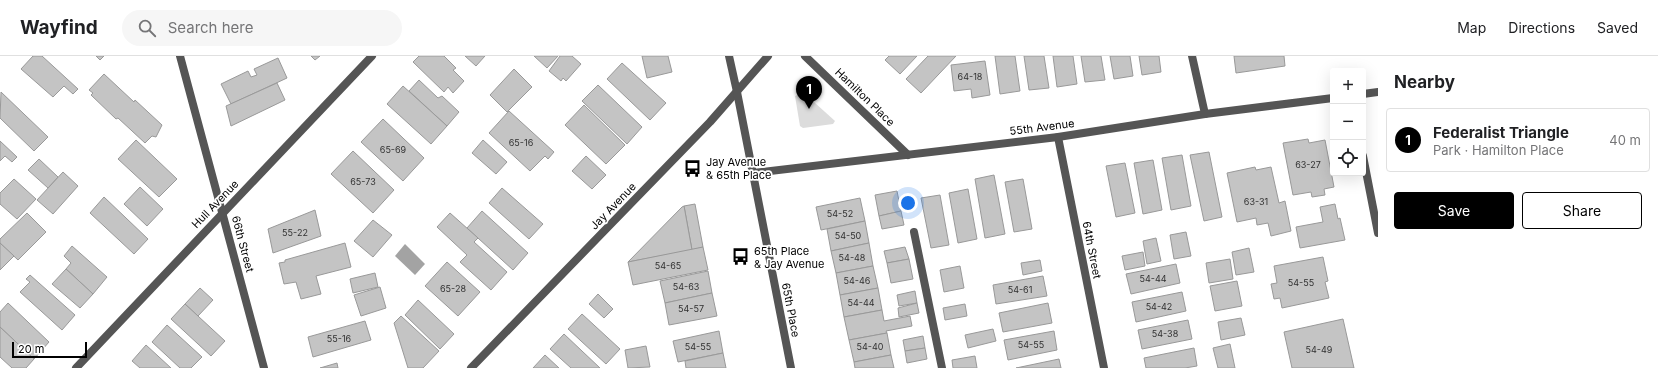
<!DOCTYPE html>
<meta charset="utf-8">
<style>
:root{--surface:#fff;--page:#f6f6f6;--text:#202124;--muted:#757577;--line:#e0e0e0;--accent:#000}
body{margin:0;font-family:Inter,sans-serif;background:var(--page);color:var(--text)}
.controls{position:absolute;right:12px;top:12px;display:grid;overflow:hidden;border-radius:4px;box-shadow:0 4px 16px #0002}
.controls button{width:36px;height:36px;display:grid;place-items:center;padding:0;border:0;border-bottom:1px solid var(--line);background:var(--surface);color:var(--text);font:20px sans-serif}
.scale{position:absolute;left:12px;bottom:10px;width:75px;box-sizing:border-box;padding-left:4px;border:2px solid #000;border-top:0;font-size:11px;line-height:14px;white-space:nowrap;color:#000;-webkit-text-stroke:3px #fff;paint-order:stroke}
.you{position:absolute;left:908px;top:147px;width:14px;height:14px;margin:-10px;border:3px solid #fff;border-radius:50%;background:#1a73e8;box-shadow:0 0 0 6px #1a73e833}
.badge{display:grid;place-items:center;width:26px;height:26px;border-radius:50%;background:var(--accent);color:#fff;font-size:13px;font-weight:700}
.pin{position:absolute;translate:-50% -33px;filter:drop-shadow(0 1px 2px #0008)}
.pin::after{content:'';position:absolute;top:21px;width:14px;height:12px;background:inherit;clip-path:polygon(0 0,100% 0,50% 100%)}
.list{margin:0;padding:0;list-style:none}
h2{display:flex;justify-content:space-between;align-items:center;height:52px;margin:0;padding:0 16px;font-size:17px}
h2 small{font-size:13px;font-weight:400;color:var(--muted)}
.list li{display:grid;grid-template-columns:26px 1fr auto;gap:12px;align-items:center;box-sizing:border-box;height:64px;margin:0 8px 8px;padding:0 8px;border:1px solid var(--line);border-radius:4px}
.list b{display:block;font-size:15px;white-space:nowrap}
.list p{margin:0;font-size:13px;white-space:nowrap;color:var(--muted)}
.list em{font-size:13px;font-style:normal;color:var(--muted)}
.actions{display:flex;gap:8px;padding:12px 16px}
.actions a{flex:1;padding:9px 0;border:1px solid var(--accent);border-radius:4px;text-align:center;font-size:14px;color:var(--accent)}
.actions .main{background:var(--accent);color:#fff}
.icon{flex:none;width:22px;height:22px;fill:none;stroke:currentColor;stroke-width:2;stroke-linecap:round;stroke-linejoin:round}
.map{position:relative;flex:none;width:1378px;height:312px;overflow:hidden}
header{display:flex;align-items:center;gap:24px;box-sizing:border-box;height:56px;padding:0 20px;background:var(--surface);border-bottom:1px solid var(--line)}
header strong{font-size:19px}
nav{display:flex;gap:22px;margin-inline-start:auto;font-size:14px}
.search{width:280px;height:36px;background:var(--page);display:flex;align-items:center;gap:10px;box-sizing:border-box;padding:0 14px;border-radius:22px;color:var(--muted);font-size:15px}
main{display:flex}
aside{flex:1;background:var(--surface)}
.map>svg:first-child{display:block}
.green{fill:#dcdcdc}
.water{fill:#a3a3a3}
.building{fill:#c4c4c4;stroke:#999}
.lines{fill:none;stroke-linecap:round;stroke-linejoin:round}
.service{stroke:#555;stroke-width:8}
.minor{stroke:#555;stroke-width:8}
.tertiary{stroke:#555;stroke-width:8}
.labels{text-anchor:middle;stroke-width:3.5;stroke-linejoin:round;paint-order:stroke}
.number-label{font-size:9px;fill:#313131}
.street-label{font-size:11px;fill:#000;stroke:#fff}
.poi-label{font-size:11px;fill:#000;stroke:#fff;text-anchor:start}
</style>
<header>
<strong>Wayfind</strong>
<div class="search"><svg class="icon" aria-label="search" viewBox="0 0 24 24"><circle cx="10" cy="10" r="6"/><path d="M15 15l6 6"/></svg>Search here</div>
<nav><a>Map</a><a>Directions</a><a>Saved</a></nav>
</header>
<main>
<div class="map">
<svg width="1378" height="312" viewBox="0 0 1378 312">
<rect width="100%" height="100%" fill="#fff"/>
<!-- green -->
<path class="green" d="M804 37 835 65 833 68 803 72 800 70 795 40Z"/>
<!-- water -->
<path class="water" d="M405 188 425 208 415 219 395 200Z"/>
<!-- building -->
<g class="building">
<path d="M33 0H42L78 33 73 38 64 30 53 41 21 13Z"/>
<path d="M96 0H104L100 4Z"/>
<path d="M311 0H320L315 4Z"/>
<path d="M419 0H444L456 12 453 14 464 25 453 37 448 31 444 36 413 6Z"/>
<path d="M465 0H485L476 10Z"/>
<path d="M534 0H558L547 12Z"/>
<path d="M560 0H572L581 8 566 25 563 22 561 25 549 15Z"/>
<path d="M642 0H668L672 16 647 22Z"/>
<path d="M889 0H917L900 18 885 4Z"/>
<path d="M928 0H956L921 37 906 23Z"/>
<path d="M995 0H1015L1020 35 1000 38Z"/>
<path d="M1024 0H1044L1049 32 1029 34Z"/>
<path d="M1053 0H1073L1077 28 1057 31Z"/>
<path d="M1081 0H1101L1105 24 1085 26Z"/>
<path d="M1110 0H1130L1133 20 1114 23Z"/>
<path d="M1139 0H1159L1161 16 1142 19Z"/>
<path d="M1234 0H1284L1285 10 1236 17Z"/>
<path d="M278 2 287 22 231 48 221 28 248 15 251 21 257 19 254 13Z"/>
<path d="M985 5 990 39 972 42 971 33 954 35 951 9Z"/>
<path d="M622 7 666 47 650 64 607 23Z"/>
<path d="M514 13 532 31 507 56 490 39Z"/>
<path d="M104 18 134 46 135 44 162 69 156 81 152 80 145 87 118 62 116 63 91 39 93 37 89 34Z"/>
<path d="M419 24 438 42 442 40 459 56 447 70 409 35Z"/>
<path d="M277 27 285 44 231 70 226 50Z"/>
<path d="M598 29 642 71 627 88 582 45Z"/>
<path d="M403 30 447 70 431 88 387 48Z"/>
<path d="M1 36 48 81 34 95 0 62Z"/>
<path d="M584 49 625 89 606 108 565 69Z"/>
<path d="M509 55 554 96 548 103 545 100 530 115 489 77Z"/>
<path d="M383 63 424 102 403 125 361 86Z"/>
<path d="M1308 83 1309 87 1325 84 1334 131 1324 133 1325 139 1312 141 1311 136 1293 139 1283 87Z"/>
<path d="M136 84 177 123 159 141 118 103Z"/>
<path d="M483 84 507 106 496 118 472 97Z"/>
<path d="M0 85 17 101 12 106 5 100 0 105Z"/>
<path d="M353 95 394 134 373 157 331 118Z"/>
<path d="M1209 96 1222 161 1204 165 1190 99Z"/>
<path d="M1182 99 1191 150 1171 154 1162 102Z"/>
<path d="M586 100 606 119 592 133 572 115Z"/>
<path d="M39 103 58 121 48 132 28 114Z"/>
<path d="M1153 104 1162 154 1143 158 1134 107Z"/>
<path d="M1125 107 1135 157 1116 161 1106 110Z"/>
<path d="M1255 111 1256 114 1271 111 1279 147 1285 145 1291 175 1271 180 1268 167 1257 169 1256 162 1237 166 1227 117Z"/>
<path d="M63 116 78 130 53 158 37 144Z"/>
<path d="M994 119 1005 178 985 182 975 123Z"/>
<path d="M14 123 36 143 17 163 0 148V137Z"/>
<path d="M1023 123 1032 173 1014 176 1005 126Z"/>
<path d="M140 131 163 153 147 170 124 148Z"/>
<path d="M502 132 543 168 529 183 489 147Z"/>
<path d="M968 133 977 183 958 187 949 137Z"/>
<path d="M897 135 901 155 879 160 875 139Z"/>
<path d="M940 139 949 189 931 192 921 142Z"/>
<path d="M104 141 148 183 134 198 90 157Z"/>
<path d="M860 142 865 165 821 174 816 151Z"/>
<path d="M695 148 703 191 692 194 684 150Z"/>
<path d="M1335 148 1338 163 1340 162 1345 184 1300 192 1296 171 1323 166 1320 151Z"/>
<path d="M684 150 692 194 628 206 682 151Z"/>
<path d="M315 154 321 180 273 197 268 173Z"/>
<path d="M482 155 528 197 513 214 467 172Z"/>
<path d="M901 155 904 169 882 173 879 160Z"/>
<path d="M27 157 46 176 18 204 0 187V183Z"/>
<path d="M450 157 478 182 474 186 507 216 491 234 460 206 467 199 437 171Z"/>
<path d="M373 164 392 179 373 201 354 185Z"/>
<path d="M865 165 869 187 831 195 827 173Z"/>
<path d="M1186 176 1191 200 1174 203 1170 179Z"/>
<path d="M1156 182 1161 205 1147 208 1143 185Z"/>
<path d="M0 187 14 200 0 214Z"/>
<path d="M345 187 351 211 316 220 321 238 301 243 296 226 284 228 279 207 285 206V204Z"/>
<path d="M869 187 873 210 836 217 831 195Z"/>
<path d="M72 190 107 221 93 238 66 213 71 207 64 200Z"/>
<path d="M703 191 708 214 633 229 628 206Z"/>
<path d="M905 191 909 203 887 207 884 195Z"/>
<path d="M1249 192 1254 216 1236 219 1232 196Z"/>
<path d="M1143 196 1145 210 1125 214 1122 200Z"/>
<path d="M1323 201 1328 225 1325 226 1329 242 1282 252 1280 242 1274 243 1271 228 1277 227 1274 210Z"/>
<path d="M909 203 913 223 891 227 887 207Z"/>
<path d="M1230 203 1233 223 1209 227 1206 207Z"/>
<path d="M1040 204 1042 215 1023 219 1021 207Z"/>
<path d="M447 206 480 236 458 260 425 230Z"/>
<path d="M1176 208 1180 227 1131 238 1126 218Z"/>
<path d="M873 210 878 232 840 239 836 217Z"/>
<path d="M960 210 964 232 944 236 940 214Z"/>
<path d="M66 213 93 238 80 252 52 228Z"/>
<path d="M708 215 712 237 665 247 660 225Z"/>
<path d="M375 217 378 231 353 237 350 223Z"/>
<path d="M30 219 75 259 62 274 20 236 30 226 26 223Z"/>
<path d="M1043 220 1047 240 996 248 993 229Z"/>
<path d="M1237 225 1242 250 1215 255 1210 230Z"/>
<path d="M380 231 386 252 361 260 354 239Z"/>
<path d="M200 232 213 244 198 260 185 248Z"/>
<path d="M878 232 882 254 844 261 840 239Z"/>
<path d="M915 235 917 247 899 250 897 239Z"/>
<path d="M1182 236 1186 255 1136 266 1132 246Z"/>
<path d="M712 237 717 260 669 269 665 247Z"/>
<path d="M598 238 613 253 604 262 589 248Z"/>
<path d="M418 244 454 278 440 293 405 259Z"/>
<path d="M8 247 49 286 34 303 0 271V256Z"/>
<path d="M917 247 919 257 899 261 898 252Z"/>
<path d="M1048 247 1052 267 1003 276 999 257Z"/>
<path d="M185 248 225 285 211 300 171 263Z"/>
<path d="M965 248 967 260 945 264 943 252Z"/>
<path d="M882 254 884 265 910 260 912 270 886 275 887 277 849 284 844 261Z"/>
<path d="M582 258 620 293 606 308 568 273Z"/>
<path d="M401 260 439 295 423 312H408L394 267Z"/>
<path d="M1241 262 1245 279 1221 284 1218 266Z"/>
<path d="M1343 263 1354 312H1292L1284 276Z"/>
<path d="M1188 264 1192 283 1142 293 1138 274Z"/>
<path d="M365 265 371 284 313 301 308 281Z"/>
<path d="M167 269 202 301 191 312H180L152 286Z"/>
<path d="M0 271 34 303 26 312H12L0 301Z"/>
<path d="M993 273 996 285 968 292 965 279Z"/>
<path d="M719 275 723 297 678 306 673 285Z"/>
<path d="M1054 275 1057 294 1008 304 1004 284Z"/>
<path d="M887 277 891 299 854 306 849 284Z"/>
<path d="M564 278 600 312H571L550 293Z"/>
<path d="M923 280 925 292 905 295 903 284Z"/>
<path d="M1230 288 1235 312H1218L1213 292Z"/>
<path d="M146 289 171 312H140L132 305Z"/>
<path d="M646 290 650 311 628 312 625 294Z"/>
<path d="M925 292 927 303 907 307 905 295Z"/>
<path d="M1194 292 1197 310 1185 312H1146L1144 302Z"/>
<path d="M723 297 726 312H686L685 305Z"/>
<path d="M545 299 559 312H533Z"/>
<path d="M891 299 894 312H855L854 306Z"/>
<path d="M975 300 977 312H953L952 304Z"/>
<path d="M1059 303 1061 312H1016Z"/>
<path d="M337 307 338 312H320Z"/>
</g>
<g class="lines">
<!-- service -->
<path class="service" d="M914 176 942 312"/>
<!-- minor -->
<g class="minor">
<path d="M180 0 264 312"/>
<path d="M805 0 908 99"/>
<path d="M1192 0 1205 58"/>
<path d="M1363 38 1378 36"/>
<path d="M1058 81 1104 312"/>
<path d="M1363 100 1378 177"/>
<path d="M753 117 1058 81 1205 58 1333 42"/>
<path d="M76 312 372 0"/>
<path d="M471 312 710 66 768 0"/>
</g>
<!-- tertiary -->
<path class="tertiary" d="M729 0 737 36 791 312"/>
</g>
<!-- icons -->
<defs>
<symbol id="bus-bare" viewBox="-9 -9 18 18"><path d="M-5-6H5V4H4V6H2V4H-2V6H-4V4H-5ZM-3.5-4V0h7V-4ZM-3.5 1.2v1.5H-2V1.2ZM2 1.2v1.5H3.5V1.2Z" fill="#000" stroke="#fff" stroke-width="2.5" paint-order="stroke"/></symbol>
</defs>
<g fill-rule="evenodd">
<use href="#bus-bare" x="680" y="100" width="25" height="25"/>
<use href="#bus-bare" x="728" y="188" width="25" height="25"/>
</g>
<g class="labels">
<!-- number labels -->
<g class="number-label">
<text x="970" y="24">64-18</text>
<text x="521" y="90">65-16</text>
<text x="393" y="97">65-69</text>
<text x="1308" y="112">63-27</text>
<text x="363" y="129">65-73</text>
<text x="1256" y="149">63-31</text>
<text x="840" y="161">54-52</text>
<text x="295" y="180">55-22</text>
<text x="848" y="183">54-50</text>
<text x="852" y="205">54-48</text>
<text x="668" y="213">54-65</text>
<text x="1153" y="226">54-44</text>
<text x="857" y="228">54-46</text>
<text x="1301" y="230">54-55</text>
<text x="686" y="234">54-63</text>
<text x="453" y="236">65-28</text>
<text x="1020" y="237">54-61</text>
<text x="861" y="250">54-44</text>
<text x="1159" y="254">54-42</text>
<text x="691" y="256">54-57</text>
<text x="1165" y="281">54-38</text>
<text x="339" y="286">55-16</text>
<text x="1031" y="292">54-55</text>
<text x="698" y="294">54-55</text>
<text x="870" y="294">54-40</text>
<text x="1319" y="297">54-49</text>
</g>
<!-- street labels -->
<g class="street-label">
<text transform="translate(865 41) rotate(44)" y="4">Hamilton Place</text>
<text transform="translate(1042 71) rotate(-7)" y="4">55th Avenue</text>
<text transform="translate(215 148) rotate(-46)" y="4">Hull Avenue</text>
<text transform="translate(613 150) rotate(-46)" y="4">Jay Avenue</text>
<text transform="translate(243 188) rotate(75)" y="4">66th Street</text>
<text transform="translate(1092 194) rotate(79)" y="4">64th Street</text>
<text transform="translate(791 254) rotate(79)" y="4">65th Place</text>
</g>
<!-- poi labels -->
<g class="poi-label">
<text x="706" y="110">Jay Avenue<tspan x="706" dy="13">&amp; 65th Place</tspan></text>
<text x="754" y="199">65th Place<tspan x="754" dy="13">&amp; Jay Avenue</tspan></text>
</g>
</g>
</svg>
<div class="controls">
<button>+</button>
<button>−</button>
<button><svg class="icon" aria-label="locate" viewBox="0 0 24 24"><circle cx="12" cy="12" r="6"/><path d="M12 2v4M12 18v4M2 12h4M18 12h4"/></svg></button>
</div>
<div class="scale">20 m</div>
<div class="you"></div>
<div class="pin badge" style="left:809px;top:53px">1</div>
</div>
<aside>
<h2>Nearby<small></small></h2>
<ul class="list">
<li><span class="badge">1</span><div><b>Federalist Triangle</b><p>Park · Hamilton Place</p></div><em>40 m</em></li>
</ul>
<div class="actions"><a class="main">Save</a><a>Share</a></div>
</aside>
</main>
